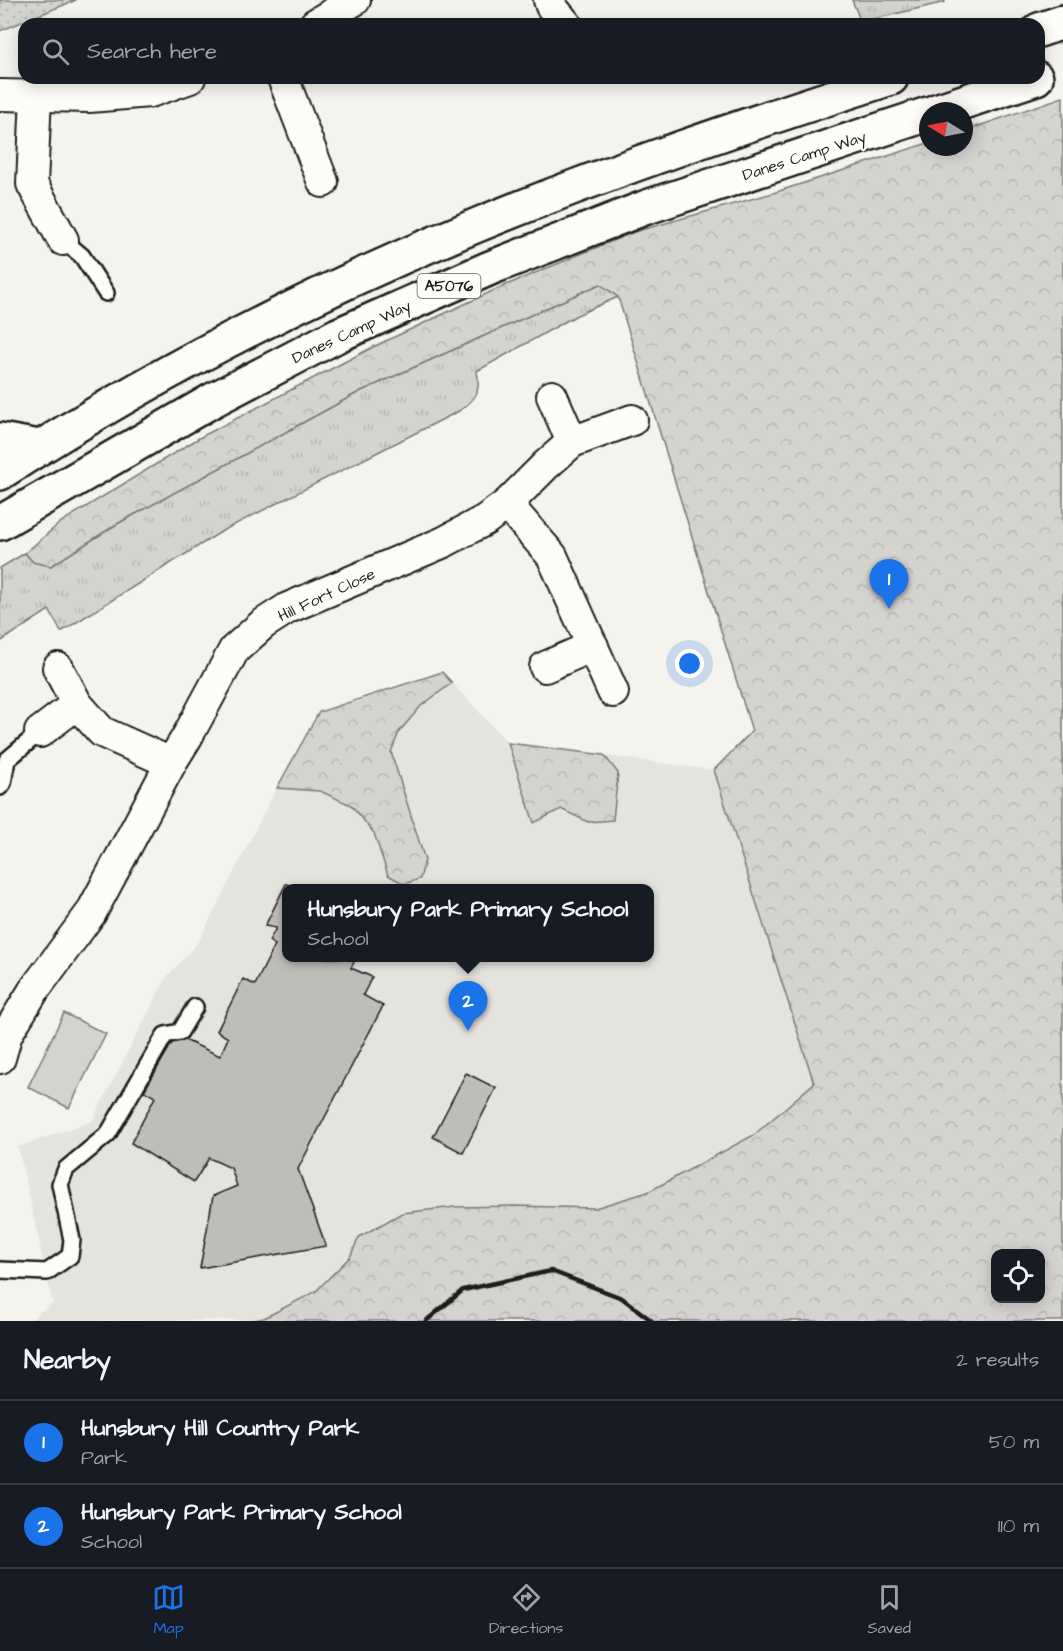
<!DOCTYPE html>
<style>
:root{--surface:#171b24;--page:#20242c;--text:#f1f3f6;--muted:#9ea1a6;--line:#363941;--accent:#1a73e8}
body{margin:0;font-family:"Architects Daughter",sans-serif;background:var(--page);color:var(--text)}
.controls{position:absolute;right:18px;bottom:18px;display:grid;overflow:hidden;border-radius:12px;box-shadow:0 3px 15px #0003}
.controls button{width:54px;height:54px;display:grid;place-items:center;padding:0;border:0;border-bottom:2px solid var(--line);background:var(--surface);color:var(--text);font:30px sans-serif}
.compass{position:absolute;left:919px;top:102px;width:54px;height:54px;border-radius:50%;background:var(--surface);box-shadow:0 3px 15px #0003;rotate:280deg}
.you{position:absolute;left:690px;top:664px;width:21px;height:21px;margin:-15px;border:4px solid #fff;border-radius:50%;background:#1a73e8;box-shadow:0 0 0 9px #1a73e833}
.badge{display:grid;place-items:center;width:39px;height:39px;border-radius:50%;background:var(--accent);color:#fff;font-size:20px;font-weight:700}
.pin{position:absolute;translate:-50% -50px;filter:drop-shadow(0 2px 3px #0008)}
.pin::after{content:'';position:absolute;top:32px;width:21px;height:18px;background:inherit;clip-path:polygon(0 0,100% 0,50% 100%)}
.popup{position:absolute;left:282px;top:884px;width:372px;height:78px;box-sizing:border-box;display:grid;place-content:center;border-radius:12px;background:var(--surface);filter:drop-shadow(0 2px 4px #0005);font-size:20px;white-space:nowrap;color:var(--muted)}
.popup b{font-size:22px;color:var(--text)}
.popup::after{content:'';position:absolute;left:50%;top:100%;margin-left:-12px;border:12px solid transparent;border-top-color:var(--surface)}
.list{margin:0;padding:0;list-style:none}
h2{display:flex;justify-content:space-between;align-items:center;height:78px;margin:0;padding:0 24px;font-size:26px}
h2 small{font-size:20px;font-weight:400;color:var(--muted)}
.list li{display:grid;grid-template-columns:39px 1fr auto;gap:18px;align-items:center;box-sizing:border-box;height:84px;padding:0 24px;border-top:2px solid var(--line)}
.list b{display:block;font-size:22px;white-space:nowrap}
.list p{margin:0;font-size:20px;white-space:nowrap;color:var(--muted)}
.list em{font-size:20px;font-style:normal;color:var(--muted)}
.icon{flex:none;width:33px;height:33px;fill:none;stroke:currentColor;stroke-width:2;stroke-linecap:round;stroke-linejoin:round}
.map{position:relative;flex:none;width:1063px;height:1321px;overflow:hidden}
.search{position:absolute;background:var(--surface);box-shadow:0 3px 15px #0003;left:18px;right:18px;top:18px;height:66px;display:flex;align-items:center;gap:15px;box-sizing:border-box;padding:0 21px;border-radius:18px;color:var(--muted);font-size:22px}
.sheet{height:246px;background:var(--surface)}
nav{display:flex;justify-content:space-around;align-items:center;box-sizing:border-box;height:84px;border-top:2px solid var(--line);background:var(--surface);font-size:16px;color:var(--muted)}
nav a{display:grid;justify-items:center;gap:3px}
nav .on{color:var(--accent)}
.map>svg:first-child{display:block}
.built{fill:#e4e3de;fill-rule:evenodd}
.grass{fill:url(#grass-tufts);stroke:#787876;stroke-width:1.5}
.forest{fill:url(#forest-crowns);stroke:#787876;stroke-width:1.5;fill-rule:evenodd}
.garden{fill:url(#garden-dots);stroke:#787876;stroke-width:1.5}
.pitch{fill:#d4d3cf;stroke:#787876;stroke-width:1.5}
.building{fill:#bebdba;stroke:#1c1c1c;stroke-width:1.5}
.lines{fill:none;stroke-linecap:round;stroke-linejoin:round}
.lane-casing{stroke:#1c1c1c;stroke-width:20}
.street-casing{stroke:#1c1c1c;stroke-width:34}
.secondary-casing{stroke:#1c1c1c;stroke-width:38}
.highway-casing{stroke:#1c1c1c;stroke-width:38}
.lane{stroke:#fdfcf7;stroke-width:15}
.street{stroke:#fdfcf7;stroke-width:30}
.secondary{stroke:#fdfcf7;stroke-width:33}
.highway{stroke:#fdfcf7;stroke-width:33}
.rail{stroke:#1c1c1c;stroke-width:4.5}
.labels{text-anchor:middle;stroke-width:4.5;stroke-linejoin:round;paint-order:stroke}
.shield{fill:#fdfcf7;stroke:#605f5e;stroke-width:1.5}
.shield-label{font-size:15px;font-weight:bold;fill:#1c1c1c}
.street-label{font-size:16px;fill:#1c1c1c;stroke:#fdfcf7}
</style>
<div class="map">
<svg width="1063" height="1321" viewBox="0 0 1063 1321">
<defs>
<pattern id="grass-tufts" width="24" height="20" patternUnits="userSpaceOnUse" patternTransform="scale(1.5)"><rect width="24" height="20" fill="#d4d3cf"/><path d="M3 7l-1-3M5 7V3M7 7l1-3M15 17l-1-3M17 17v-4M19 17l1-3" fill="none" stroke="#b5b5b1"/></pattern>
<pattern id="forest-crowns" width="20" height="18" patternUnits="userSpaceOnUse" patternTransform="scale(1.5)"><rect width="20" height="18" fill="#d4d3cf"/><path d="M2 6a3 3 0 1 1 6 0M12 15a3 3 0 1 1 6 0" fill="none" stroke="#b5b5b1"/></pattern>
<pattern id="garden-dots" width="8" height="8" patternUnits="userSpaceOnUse" patternTransform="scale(1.5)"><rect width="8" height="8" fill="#d4d3cf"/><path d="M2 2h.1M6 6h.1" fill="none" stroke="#b5b5b1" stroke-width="1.8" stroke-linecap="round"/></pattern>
</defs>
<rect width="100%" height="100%" fill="#f4f3ee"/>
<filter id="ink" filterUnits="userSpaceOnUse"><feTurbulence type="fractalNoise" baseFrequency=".0167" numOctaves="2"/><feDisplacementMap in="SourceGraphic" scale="12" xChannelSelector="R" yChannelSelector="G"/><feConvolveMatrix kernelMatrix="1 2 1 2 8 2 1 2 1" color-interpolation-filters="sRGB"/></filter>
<g filter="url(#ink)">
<!-- built -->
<path class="built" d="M442 672 508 743 714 770 814 1083 754 1135 648 1192 595 1208 514 1206 455 1207 402 1213 359 1237 350 1257 315 1292 260 1320 31 1321 37 1314 53 1304 18 1147 92 1121 166 978 199 941 272 797 319 712ZM286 888H650V958H286Z"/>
<!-- grass -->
<g class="grass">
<path d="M852 0H943L945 2 861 22Z"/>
<path d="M600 284 618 297 577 315 477 371C481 393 476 399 459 411L224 530 61 632 49 610 0 642V568L25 553 33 562 51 566 117 524 359 392Z"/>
</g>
<!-- forest -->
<g class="forest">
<path d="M1063 97V1321H250L264 1318 315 1292 350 1257 359 1237 402 1213 455 1207 514 1206 595 1208 648 1192 754 1135 814 1083 714 770 752 731 618 297 600 284 359 392 117 524 51 566 33 562 25 553 61 522 199 438 375 346 499 288 634 232 773 193 928 143V147H964V131ZM996 1254H1040V1298H996Z"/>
<path d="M442 672 452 683 421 706 399 732 391 752 425 860 420 879 404 884 388 875 374 833 351 805 320 791 277 788 319 712Z"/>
<path d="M508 743 604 755 618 773 613 820 588 822 561 809 534 823Z"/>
</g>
<!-- garden -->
<path class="garden" d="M0 0H76L0 31Z"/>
<!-- pitch -->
<path class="pitch" d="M64 1013 106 1034 69 1108 28 1087Z"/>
<!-- building -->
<g class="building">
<path d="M286 884 301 888H286V958H356L351 968 372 977 363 995 383 1006 298 1169 326 1246 200 1268 213 1196 237 1186 231 1168 209 1158 194 1182 131 1143 155 1097 144 1091 176 1036 220 1056 228 1038 217 1031 243 979 255 985 275 945 269 941 276 928 265 926Z"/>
<path d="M466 1073 496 1088 463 1153 433 1137Z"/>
</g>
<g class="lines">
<defs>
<g id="lane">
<path d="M63 240 82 256 106 293"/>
<path d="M0 787 3 783 7 760 40 732"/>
<path d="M0 1270 47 1272 70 1256 72 1240 60 1184 66 1169 108 1134 165 1035 180 1032 195 1007"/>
</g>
<g id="street">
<path d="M549 0 551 6 566 24"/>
<path d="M315 24 355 0"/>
<path d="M283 78 323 182"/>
<path d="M0 95 89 97 150 92 190 78"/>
<path d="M36 96 32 184 63 240"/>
<path d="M552 396 572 442"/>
<path d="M507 504 552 556 613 692"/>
<path d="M545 667 593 646"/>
<path d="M58 668 77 704 102 732 171 763"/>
<path d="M40 732 77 704"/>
<path d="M0 1058 7 1034 34 990 91 913 171 763 187 737 234 650 263 624 288 608 444 542 485 520 507 504 546 465 572 442 632 420"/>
</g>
<path id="secondary" d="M0 440 39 447"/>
<g id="highway">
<path d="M1039 30 1063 22"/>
<path d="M936 111 1036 78"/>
<path d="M0 473C149 377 311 293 475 226 611 170 751 123 891 78"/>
<path d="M0 523 213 400 338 335 490 268 644 208 928 114"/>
</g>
</defs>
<!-- lane casing -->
<use href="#lane" class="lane-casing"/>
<!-- street casing -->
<use href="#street" class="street-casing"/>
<!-- secondary casing -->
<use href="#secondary" class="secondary-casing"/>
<!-- highway casing -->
<use href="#highway" class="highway-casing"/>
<!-- lane -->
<use href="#lane" class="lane"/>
<!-- street -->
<use href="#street" class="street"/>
<!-- secondary -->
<use href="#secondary" class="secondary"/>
<!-- highway -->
<use href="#highway" class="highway"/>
<!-- rail -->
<path class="rail" d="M426 1321 463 1290 551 1271 622 1298 652 1321"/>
</g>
</g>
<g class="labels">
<!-- shield labels -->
<rect class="shield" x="417.5" y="274" width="63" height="24" rx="4.5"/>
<g class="shield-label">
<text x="449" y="291">A5076</text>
</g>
<!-- street labels -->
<g class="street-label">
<text transform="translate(804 155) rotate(-18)" y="6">Danes Camp Way</text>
<text transform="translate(351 331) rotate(-25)" y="6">Danes Camp Way</text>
<text transform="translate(326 594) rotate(-25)" y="6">Hill Fort Close</text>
</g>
</g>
</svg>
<div class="controls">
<button><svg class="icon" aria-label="locate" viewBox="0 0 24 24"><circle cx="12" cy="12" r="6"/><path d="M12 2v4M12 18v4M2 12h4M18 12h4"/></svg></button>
</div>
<svg class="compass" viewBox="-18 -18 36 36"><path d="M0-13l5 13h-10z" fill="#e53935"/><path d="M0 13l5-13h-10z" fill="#9ea1a6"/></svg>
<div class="you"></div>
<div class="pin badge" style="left:889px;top:609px">1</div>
<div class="pin badge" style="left:468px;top:1031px">2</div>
<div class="popup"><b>Hunsbury Park Primary School</b>School</div>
<div class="search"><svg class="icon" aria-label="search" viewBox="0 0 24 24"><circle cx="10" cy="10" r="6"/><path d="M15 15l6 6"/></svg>Search here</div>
</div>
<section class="sheet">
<h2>Nearby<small>2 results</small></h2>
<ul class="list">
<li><span class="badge">1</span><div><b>Hunsbury Hill Country Park</b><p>Park</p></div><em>50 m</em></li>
<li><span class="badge">2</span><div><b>Hunsbury Park Primary School</b><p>School</p></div><em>110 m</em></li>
</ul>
</section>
<nav>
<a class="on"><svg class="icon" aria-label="map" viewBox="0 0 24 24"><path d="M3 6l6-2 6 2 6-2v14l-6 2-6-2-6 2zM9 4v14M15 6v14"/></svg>Map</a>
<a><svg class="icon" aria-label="directions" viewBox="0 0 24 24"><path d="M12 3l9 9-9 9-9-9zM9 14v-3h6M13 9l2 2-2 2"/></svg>Directions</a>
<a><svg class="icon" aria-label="saved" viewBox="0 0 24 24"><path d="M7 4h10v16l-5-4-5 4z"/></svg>Saved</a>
</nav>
